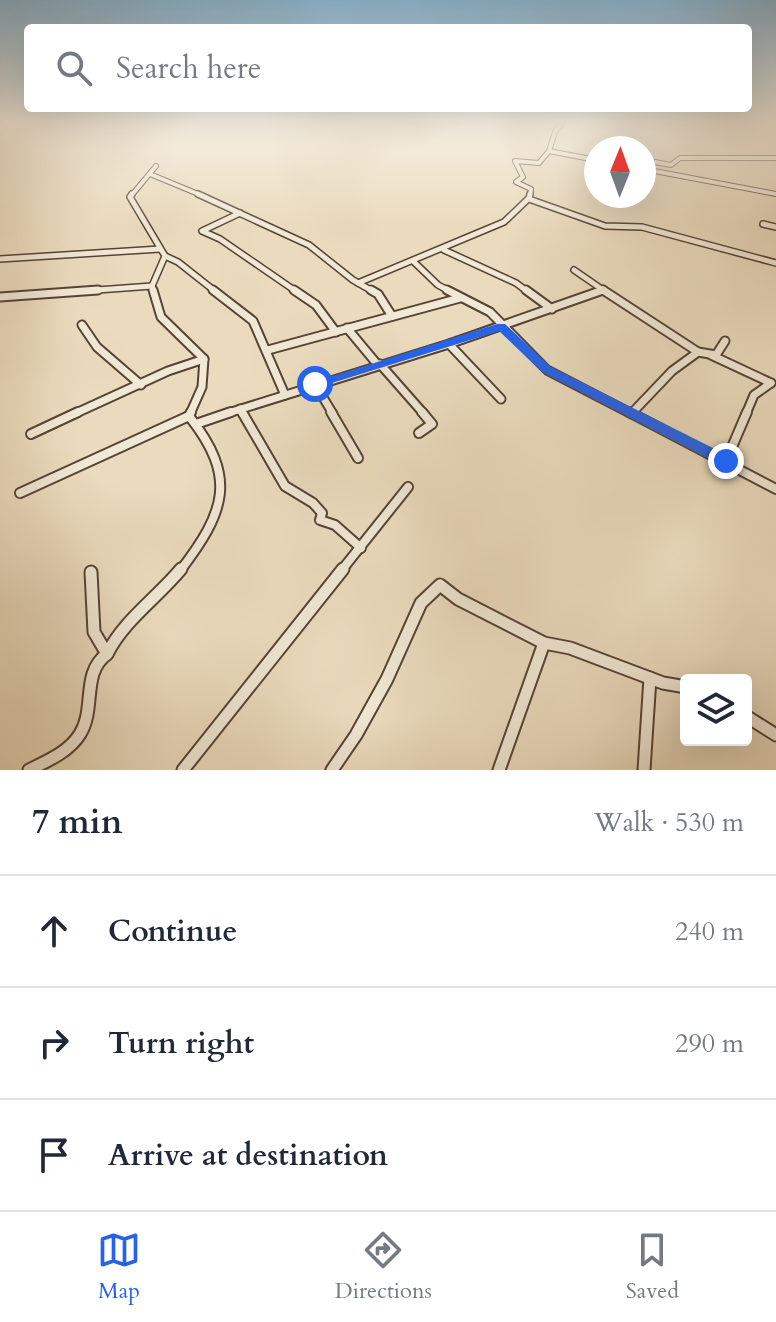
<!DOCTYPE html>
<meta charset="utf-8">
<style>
:root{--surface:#fff;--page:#f6f6f7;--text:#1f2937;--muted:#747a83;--line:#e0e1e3;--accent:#2563eb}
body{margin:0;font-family:Cardo,serif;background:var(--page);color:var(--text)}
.controls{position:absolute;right:24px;bottom:24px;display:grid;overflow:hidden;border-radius:8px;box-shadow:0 8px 32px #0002}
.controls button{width:72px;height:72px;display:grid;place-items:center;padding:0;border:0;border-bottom:2px solid var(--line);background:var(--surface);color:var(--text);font:40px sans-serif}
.compass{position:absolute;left:584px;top:136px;width:72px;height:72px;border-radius:50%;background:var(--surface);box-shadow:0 8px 32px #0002;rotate:1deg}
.stop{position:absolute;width:24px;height:24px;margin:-18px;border:6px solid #2563eb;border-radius:50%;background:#fff}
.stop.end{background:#2563eb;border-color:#fff;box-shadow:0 2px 8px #0008}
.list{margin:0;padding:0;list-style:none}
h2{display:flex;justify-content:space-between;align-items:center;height:104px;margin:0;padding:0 32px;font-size:34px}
h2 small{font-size:26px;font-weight:400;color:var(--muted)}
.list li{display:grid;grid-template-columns:52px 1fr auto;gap:24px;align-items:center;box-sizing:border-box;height:112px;padding:0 32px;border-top:2px solid var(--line)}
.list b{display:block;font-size:30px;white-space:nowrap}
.list em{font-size:26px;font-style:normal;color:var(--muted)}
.icon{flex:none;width:44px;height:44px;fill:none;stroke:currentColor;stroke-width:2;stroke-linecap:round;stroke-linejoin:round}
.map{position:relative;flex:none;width:776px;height:770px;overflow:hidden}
.search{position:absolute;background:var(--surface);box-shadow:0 8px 32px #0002;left:24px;right:24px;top:24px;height:88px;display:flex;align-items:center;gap:20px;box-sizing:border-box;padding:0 28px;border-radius:8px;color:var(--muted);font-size:30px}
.sheet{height:440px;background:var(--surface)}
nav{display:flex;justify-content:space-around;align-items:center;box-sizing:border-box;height:112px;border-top:2px solid var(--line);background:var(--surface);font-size:22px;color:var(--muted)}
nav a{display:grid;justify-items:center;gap:4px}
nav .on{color:var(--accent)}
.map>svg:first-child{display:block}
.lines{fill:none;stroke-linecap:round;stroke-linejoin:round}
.street-far4-casing{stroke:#564335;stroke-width:6}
.street-far3-casing{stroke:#564335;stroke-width:8}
.street-far2-casing{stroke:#564335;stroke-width:11}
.street-far1-casing{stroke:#564335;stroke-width:12}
.street-casing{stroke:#564335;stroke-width:15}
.street-far4{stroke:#f1e8d5;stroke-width:4}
.street-far3{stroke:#f1e8d5;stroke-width:5}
.street-far2{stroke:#f1e8d5;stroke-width:7}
.street-far1{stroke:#f1e8d5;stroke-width:8}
.street{stroke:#f1e8d5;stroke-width:11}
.route{fill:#2563eb}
</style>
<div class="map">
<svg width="776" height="770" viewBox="0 0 776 770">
<rect width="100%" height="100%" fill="#eadbbe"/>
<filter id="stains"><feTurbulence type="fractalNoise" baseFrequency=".0025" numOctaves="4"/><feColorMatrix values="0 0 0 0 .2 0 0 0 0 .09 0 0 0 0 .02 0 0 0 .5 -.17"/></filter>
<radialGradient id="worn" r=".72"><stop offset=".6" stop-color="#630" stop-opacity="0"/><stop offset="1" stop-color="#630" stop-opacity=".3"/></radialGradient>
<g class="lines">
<defs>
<g id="street-far4">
<path d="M549 151 555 132 564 120"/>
<path d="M644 160 671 165 680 158H776"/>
<path d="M644 169 776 194"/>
<path d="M150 174 203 196"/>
<path d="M131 196 156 166"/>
<path d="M530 196 531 189 516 182 523 177 515 161 539 163 549 151 596 160"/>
</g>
<g id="street-far3">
<path d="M132 194 130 197 165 256 152 286 154 292"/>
<path d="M198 194 309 245 353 280 374 292"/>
<path d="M530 194 529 199 605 226 642 227 776 263"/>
<path d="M240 213 202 231 220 239 297 292"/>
<path d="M763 224 776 227"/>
<path d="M444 250 516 283 528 292"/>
<path d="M165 256 178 262 216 292"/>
<path d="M0 259 160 249"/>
<path d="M413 261 438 285 451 292"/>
<path d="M574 270 603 290 598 292"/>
<path d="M358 283 504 222 528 199"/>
<path d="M603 290 606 292"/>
<path d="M70 292 152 286"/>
</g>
<g id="street-far2">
<path d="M153 290 161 317 204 359 202 387 190 414"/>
<path d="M213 290 253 321 285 395"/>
<path d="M294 290 316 305 336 332"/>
<path d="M371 290 378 294 392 316"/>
<path d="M447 290 490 312 547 370 632 414"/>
<path d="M526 290 552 309"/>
<path d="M603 290 698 352"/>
<path d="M0 297 98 290"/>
<path d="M82 325 97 347 141 385"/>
<path d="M347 328 377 364"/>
<path d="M449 344 501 399"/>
<path d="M268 350 460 298"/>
<path d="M711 355 771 383"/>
<path d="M380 364 424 414"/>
<path d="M315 384 333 414"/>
<path d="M240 409 243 414"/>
<path d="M632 413 672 371 698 352 716 355 725 341"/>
<path d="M74 414 168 371 204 359"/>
<path d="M225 414 449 344 603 290"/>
<path d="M746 414 754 395 771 383"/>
</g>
<g id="street-far1">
<path d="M242 412 285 486 313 503 322 513 320 520 335 525 361 548"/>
<path d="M331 412 358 458"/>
<path d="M629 412 776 489"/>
<path d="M196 424 231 412"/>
<path d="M419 433 432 424 422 412"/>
<path d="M31 434 78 412"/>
<path d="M726 461 747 412"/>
<path d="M20 493 189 416"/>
<path d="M180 571C225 512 238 478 189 416L191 412"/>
<path d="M341 571 408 487"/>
</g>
<g id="street">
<path d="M107 654C124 620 157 598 181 569"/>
<path d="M746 716 776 735"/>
<path d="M29 770C47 761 69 752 80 734 96 708 81 673 107 654L94 632 91 572"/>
<path d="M183 770 343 569"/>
<path d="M332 770 356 735 387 679 421 603 440 585 458 599 544 643 570 648 663 683 686 687"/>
<path d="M499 770 544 643"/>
<path d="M644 770 650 678"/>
</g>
</defs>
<!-- street-far4 casing -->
<use href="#street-far4" class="street-far4-casing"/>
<!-- street-far3 casing -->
<use href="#street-far3" class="street-far3-casing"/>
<!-- street-far2 casing -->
<use href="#street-far2" class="street-far2-casing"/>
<!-- street-far1 casing -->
<use href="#street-far1" class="street-far1-casing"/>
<!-- street casing -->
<use href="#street" class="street-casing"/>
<!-- street-far4 -->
<use href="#street-far4" class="street-far4"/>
<!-- street-far3 -->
<use href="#street-far3" class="street-far3"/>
<!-- street-far2 -->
<use href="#street-far2" class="street-far2"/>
<!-- street-far1 -->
<use href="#street-far1" class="street-far1"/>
<!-- street -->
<use href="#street" class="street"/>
</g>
<!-- sky -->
<linearGradient id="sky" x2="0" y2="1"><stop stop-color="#88b6d5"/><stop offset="0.53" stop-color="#f6efe2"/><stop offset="1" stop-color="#f6efe2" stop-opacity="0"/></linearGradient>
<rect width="776" height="228" fill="url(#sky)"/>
<!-- route -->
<path class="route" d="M497 324H505L551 367 731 457V465H721L542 372 499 331 319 387 308 384Z"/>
<rect width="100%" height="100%" filter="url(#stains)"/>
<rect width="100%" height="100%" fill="url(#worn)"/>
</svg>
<div class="controls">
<button><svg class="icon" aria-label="layers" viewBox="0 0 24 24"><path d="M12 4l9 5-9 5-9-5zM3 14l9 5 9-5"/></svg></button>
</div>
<svg class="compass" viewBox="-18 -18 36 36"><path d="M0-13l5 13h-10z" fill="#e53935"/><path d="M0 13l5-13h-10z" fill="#747a83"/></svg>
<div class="stop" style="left:315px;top:384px"></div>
<div class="stop end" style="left:726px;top:461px"></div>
<div class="search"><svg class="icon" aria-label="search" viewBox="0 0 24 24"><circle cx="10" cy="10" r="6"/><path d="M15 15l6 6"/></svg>Search here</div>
</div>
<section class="sheet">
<h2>7 min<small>Walk · 530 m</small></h2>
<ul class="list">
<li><svg class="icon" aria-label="ahead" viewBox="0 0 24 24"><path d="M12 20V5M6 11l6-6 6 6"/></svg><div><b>Continue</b></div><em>240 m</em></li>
<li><svg class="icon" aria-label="right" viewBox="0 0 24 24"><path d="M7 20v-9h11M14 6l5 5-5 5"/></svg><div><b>Turn right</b></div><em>290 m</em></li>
<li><svg class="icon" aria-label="arrive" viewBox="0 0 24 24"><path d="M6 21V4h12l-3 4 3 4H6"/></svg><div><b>Arrive at destination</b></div></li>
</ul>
</section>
<nav>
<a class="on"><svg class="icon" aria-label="map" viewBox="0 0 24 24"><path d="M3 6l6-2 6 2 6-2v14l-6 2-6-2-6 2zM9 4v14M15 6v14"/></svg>Map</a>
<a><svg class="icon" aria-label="directions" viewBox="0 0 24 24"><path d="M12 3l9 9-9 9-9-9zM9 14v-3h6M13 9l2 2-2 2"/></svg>Directions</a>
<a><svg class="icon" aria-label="saved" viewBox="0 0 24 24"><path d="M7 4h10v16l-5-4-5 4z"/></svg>Saved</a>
</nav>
